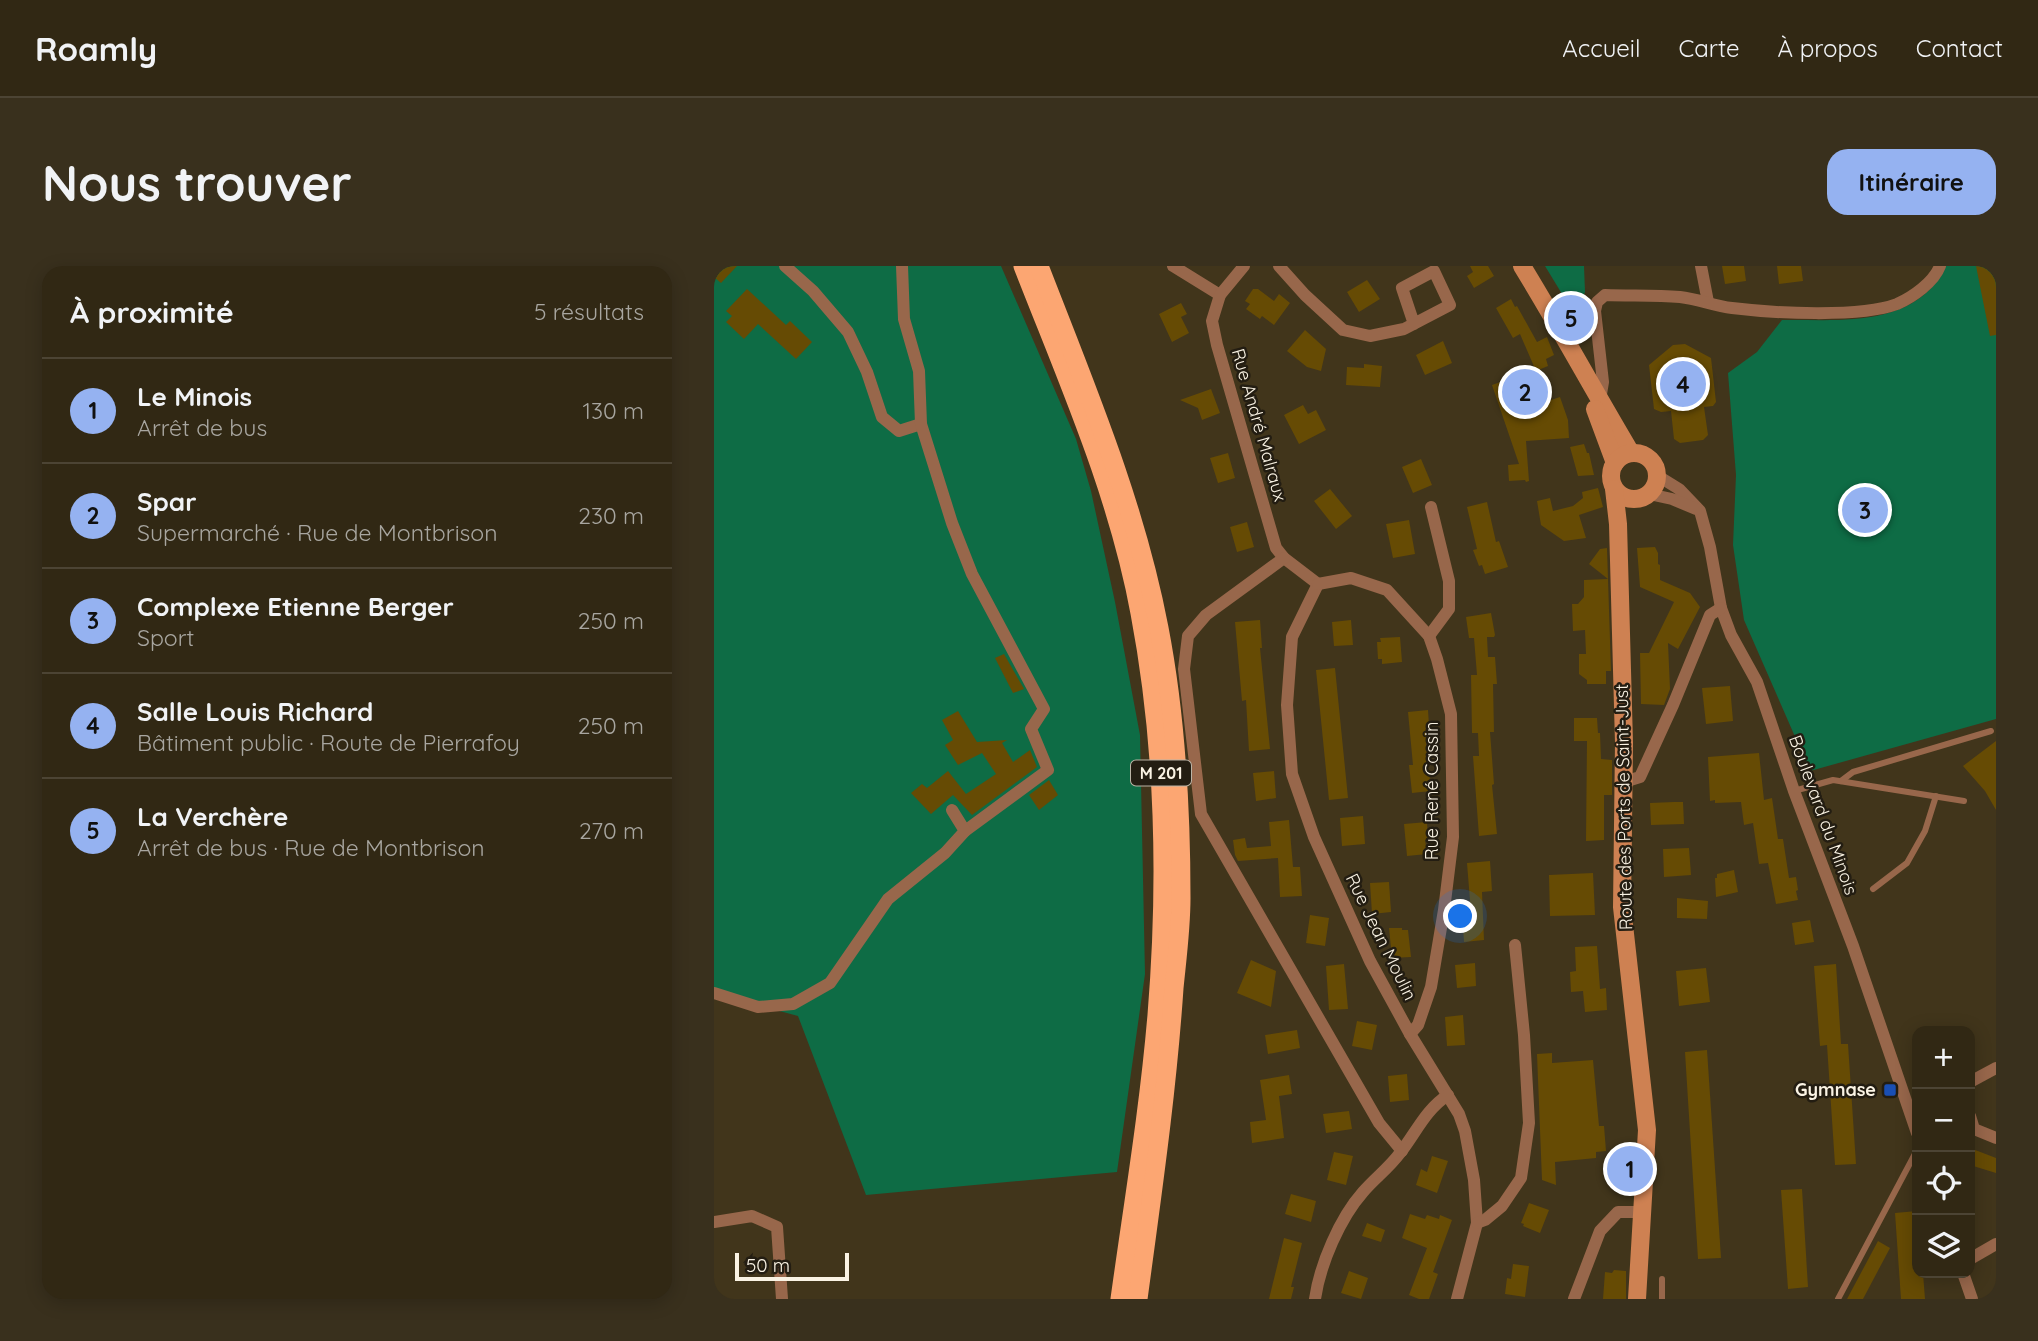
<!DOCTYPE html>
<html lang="fr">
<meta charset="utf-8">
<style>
:root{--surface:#312814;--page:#39301d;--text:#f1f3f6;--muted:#a8a6a0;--line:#4c4434;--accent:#95b2f1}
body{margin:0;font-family:Quicksand,sans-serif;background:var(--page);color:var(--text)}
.controls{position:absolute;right:21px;bottom:21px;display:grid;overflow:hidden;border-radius:14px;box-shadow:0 4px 18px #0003}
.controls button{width:63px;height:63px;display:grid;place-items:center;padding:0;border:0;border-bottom:2px solid var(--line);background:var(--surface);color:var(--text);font:35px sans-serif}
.scale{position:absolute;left:21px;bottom:18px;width:114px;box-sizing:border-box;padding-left:7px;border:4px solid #faf3e4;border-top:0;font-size:19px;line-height:24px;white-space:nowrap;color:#faf3e4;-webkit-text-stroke:5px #231d12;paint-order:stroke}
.you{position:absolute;left:747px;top:651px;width:24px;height:24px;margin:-18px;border:5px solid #fff;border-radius:50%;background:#1a73e8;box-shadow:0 0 0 10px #1a73e833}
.badge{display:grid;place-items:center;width:46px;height:46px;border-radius:50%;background:var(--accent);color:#111;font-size:23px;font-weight:700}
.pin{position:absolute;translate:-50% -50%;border:4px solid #fff;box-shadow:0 2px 7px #0006}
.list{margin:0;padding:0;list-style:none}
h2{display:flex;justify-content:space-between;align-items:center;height:91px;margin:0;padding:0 28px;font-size:30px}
h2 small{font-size:23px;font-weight:400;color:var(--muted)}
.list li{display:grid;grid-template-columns:46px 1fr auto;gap:21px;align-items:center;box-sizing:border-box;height:105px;padding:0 28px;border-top:2px solid var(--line)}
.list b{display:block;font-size:26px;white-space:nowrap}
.list p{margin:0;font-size:23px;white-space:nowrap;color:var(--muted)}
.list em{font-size:23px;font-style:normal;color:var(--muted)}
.icon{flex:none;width:38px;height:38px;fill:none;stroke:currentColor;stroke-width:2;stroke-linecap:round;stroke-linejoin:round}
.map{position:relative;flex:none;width:1282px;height:1033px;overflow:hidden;border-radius:21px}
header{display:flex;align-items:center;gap:42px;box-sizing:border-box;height:98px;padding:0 35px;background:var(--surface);border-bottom:2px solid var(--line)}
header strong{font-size:33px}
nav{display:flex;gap:38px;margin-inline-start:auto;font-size:24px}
.intro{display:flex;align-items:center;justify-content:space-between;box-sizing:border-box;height:168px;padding:0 42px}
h1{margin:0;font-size:49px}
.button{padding:18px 32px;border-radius:21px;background:var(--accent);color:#111;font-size:24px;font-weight:700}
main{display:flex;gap:42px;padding:0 42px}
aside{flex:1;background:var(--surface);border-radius:21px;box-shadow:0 4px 18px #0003}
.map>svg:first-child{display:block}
.green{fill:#0e6c45}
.building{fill:#664b04}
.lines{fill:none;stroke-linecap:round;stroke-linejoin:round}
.service{stroke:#98674b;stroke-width:6}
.minor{stroke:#98674b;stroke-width:12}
.secondary{stroke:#ce8152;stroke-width:18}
.trunk{stroke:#fca672;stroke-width:19}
.transit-dot{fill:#1a4fb4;stroke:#231d12;stroke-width:2.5}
.labels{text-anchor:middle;stroke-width:5;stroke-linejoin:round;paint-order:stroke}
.shield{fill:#231d12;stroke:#bab3a5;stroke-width:2}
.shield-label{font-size:16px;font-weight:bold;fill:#faf3e4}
.street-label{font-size:18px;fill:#faf3e4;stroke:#231d12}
.poi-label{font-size:18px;font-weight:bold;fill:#faf3e4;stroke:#231d12;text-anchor:end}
</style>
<header>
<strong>Roamly</strong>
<nav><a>Accueil</a><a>Carte</a><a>À propos</a><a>Contact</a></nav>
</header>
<div class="intro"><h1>Nous trouver</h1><a class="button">Itinéraire</a></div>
<main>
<aside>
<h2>À proximité<small>5 résultats</small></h2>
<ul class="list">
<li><span class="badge">1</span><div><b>Le Minois</b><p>Arrêt de bus</p></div><em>130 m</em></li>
<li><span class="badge">2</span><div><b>Spar</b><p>Supermarché · Rue de Montbrison</p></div><em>230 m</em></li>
<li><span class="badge">3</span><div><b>Complexe Etienne Berger</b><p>Sport</p></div><em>250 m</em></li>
<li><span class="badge">4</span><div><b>Salle Louis Richard</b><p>Bâtiment public · Route de Pierrafoy</p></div><em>250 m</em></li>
<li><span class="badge">5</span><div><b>La Verchère</b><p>Arrêt de bus · Rue de Montbrison</p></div><em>270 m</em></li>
</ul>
</aside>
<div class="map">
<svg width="1282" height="1033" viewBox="0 0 1282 1033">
<rect width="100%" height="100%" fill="#41351b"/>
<!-- green -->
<g class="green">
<path d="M0 0H287L362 173 377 225 401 336 426 469 431 708 403 906 152 929 84 750 0 727Z"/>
<path d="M831 0H870L871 26 862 51Z"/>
<path d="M1232 0H1282V453L1096 505 1030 354 1019 279 1022 209 1014 107 1043 86 1068 54C1119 53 1183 62 1221 18 1226 12 1229 8 1232 0Z"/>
</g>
<!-- building -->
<g class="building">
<path d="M0 0H23L7 17 0 11Z"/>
<path d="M756 0H774L780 10 760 22 753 10 759 6Z"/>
<path d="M1008 0H1030L1032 15 1011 18Z"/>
<path d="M1063 0H1087L1089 15 1065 18Z"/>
<path d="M1262 0H1282V69L1276 70Z"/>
<path d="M653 14 666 33 645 46 633 26Z"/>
<path d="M33 23 72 59 76 55 98 76 82 93 44 58 30 73 12 56 18 50 12 45Z"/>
<path d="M539 23H544L560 35 565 28 576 37 560 59 548 50 546 53 532 43 536 38 531 35Z"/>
<path d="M797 33 801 41 803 40 823 76 833 71 840 89 832 93 834 100 822 105 806 68 799 72 782 42Z"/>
<path d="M467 37 473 48 467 51 475 67 458 76 445 48Z"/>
<path d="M591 64 612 83 607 105 593 101 573 85Z"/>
<path d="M729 75 738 97 711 109 702 89Z"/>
<path d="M971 78 997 92 1002 136 999 140 990 141 994 169 989 174 966 177 960 173 957 145 947 146 940 143 935 99 959 79Z"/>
<path d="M650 98 668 100 666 121 632 119 633 101 650 102Z"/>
<path d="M811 107 822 139 846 131 854 154 855 172 812 175 815 215 812 216 811 214 795 215 794 199 805 198 778 119Z"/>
<path d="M497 123 506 147 488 154 484 142 466 134Z"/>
<path d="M589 139 594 148 602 144 612 164 585 178 570 149Z"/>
<path d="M870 178 873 187H875L880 209 864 210 856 181Z"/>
<path d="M514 187 521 212 504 217 496 192Z"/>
<path d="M707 193 718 219 699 227 688 201Z"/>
<path d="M884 222 889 241 865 249 872 272 850 275 827 259 823 235 836 232 839 245 859 240 869 232 868 226Z"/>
<path d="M616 223 638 250 622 263 600 235Z"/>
<path d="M773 236 782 276 785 275 794 301 771 308 768 299 765 300 759 284 763 283 753 241Z"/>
<path d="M695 254 701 288 679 292 672 258Z"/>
<path d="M533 256 540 281 523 286 516 261Z"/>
<path d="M941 281 944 287V298L946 299V314L976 327 986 341 964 383 954 377 956 423 950 439 927 438 926 387H935L960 336 926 321 923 282Z"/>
<path d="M893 282 897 405H892V418H873V414L865 408V388H872L871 364 859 365 858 338H864L870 331V314L894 313 875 298 886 283Z"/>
<path d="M777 347 781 369 780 371H773L774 391H781L783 418H779L780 466H776L780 518 778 519 783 568 765 570 759 490H765L764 467H758L757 409H763L760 372H755L752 351Z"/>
<path d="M546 354 548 382H546L547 392 556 483 535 485 532 434 528 435 521 356Z"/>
<path d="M637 354 639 379 620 380 618 356Z"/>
<path d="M686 371 688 396 668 398V393H664L663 376H667L666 372Z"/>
<path d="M290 388 310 423 299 427 281 392Z"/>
<path d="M621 402 634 532 615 534 602 404Z"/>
<path d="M1016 420 1019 455 992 458 988 422Z"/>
<path d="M714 444 716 475 712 476 717 525 698 527 695 499H699L694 446Z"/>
<path d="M244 445 263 476 293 474 288 477 299 496 316 484 323 501 258 549 239 529 217 548 197 527 208 518 213 522 234 505 252 528 282 508 268 487 244 499 231 479 239 474 228 454Z"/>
<path d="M860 452H883L884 467H886L887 493 898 494V529H890V574L872 575 873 475H860Z"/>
<path d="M1282 475V544L1271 525 1249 500Z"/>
<path d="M1045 487 1050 534 1058 532 1064 573H1069L1075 612 1082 611 1084 624 1082 625 1084 634 1062 638 1054 597 1045 598 1039 557 1030 559 1027 536 1001 537V534L996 535 994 491Z"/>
<path d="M560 505 562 532 542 535 539 507Z"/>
<path d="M335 514 344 529 325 544 315 529Z"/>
<path d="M960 536H969L970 558 937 559 936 537Z"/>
<path d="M649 550 651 578 628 580 626 552Z"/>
<path d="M575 554 579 601H586L588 630 566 631 564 592 524 595 521 589 519 574 531 572 533 582 557 580 555 556Z"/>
<path d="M713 556 714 574H711L713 588 693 590 690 558Z"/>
<path d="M975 582 977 609 950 611 949 583Z"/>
<path d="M776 595 778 625 768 626 770 674 750 676 748 647H757L753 597Z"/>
<path d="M1020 604 1024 626 1002 631 1001 612H1003V608Z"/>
<path d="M879 607 881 649 836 650 835 609Z"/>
<path d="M675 616 677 646 658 648 656 617Z"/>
<path d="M963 632 994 635 993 653 963 652Z"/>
<path d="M596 649 615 652 611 680 592 677Z"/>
<path d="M1096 654 1100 676 1081 679 1078 657Z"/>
<path d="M675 662H688V664H694L697 691 678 692Z"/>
<path d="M883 680 886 723 892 722 893 744 871 746 869 725 857 726 856 706 862 705 861 681Z"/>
<path d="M537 694 562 705 557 741 523 727Z"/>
<path d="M761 697 762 720 743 722 741 699Z"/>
<path d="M630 698 634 743 615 744 612 700Z"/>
<path d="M1122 698 1127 778H1134L1142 898 1121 899 1113 779 1106 780 1100 700Z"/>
<path d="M992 702 996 736 965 740 962 705Z"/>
<path d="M749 749 751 779 733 780 731 751Z"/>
<path d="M643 755 663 759 658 784 638 780Z"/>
<path d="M583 764 586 782 554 788 551 769Z"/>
<path d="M993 784 1007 992 984 993 971 786Z"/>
<path d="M838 787V797L879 794 885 860H890L892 885 882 886V892L841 896 842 919 828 914 823 788Z"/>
<path d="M693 808 695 834 676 836 674 810Z"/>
<path d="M575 809 578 828 565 830 570 872 538 877 536 856 552 854 546 814Z"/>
<path d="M635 845 638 863 612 867 609 848Z"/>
<path d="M1256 882 1282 892V907L1256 899Z"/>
<path d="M620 886 639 890 632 919 613 914Z"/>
<path d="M718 890 734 895 723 927 702 919 707 903 713 906Z"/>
<path d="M1088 923 1094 1021 1074 1023 1067 924Z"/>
<path d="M577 928 602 935 597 956 571 948Z"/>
<path d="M815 937 835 944 826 967 809 960 810 958 807 957Z"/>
<path d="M1203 945V1007H1209L1211 1033H1187L1181 947Z"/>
<path d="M696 948 711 953 713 949 725 953 726 949 738 954 719 1006 724 1008 715 1033H705L695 1029 713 982 688 972Z"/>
<path d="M653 957 671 964 667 976 648 970Z"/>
<path d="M570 972 588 977 577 1021H580L577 1033H555Z"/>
<path d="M1164 975 1176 982 1149 1033H1133Z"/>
<path d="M799 998 815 1000 811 1031 791 1028 793 1012 797 1013Z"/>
<path d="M900 1004 912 1005V1033H889L891 1006 898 1007Z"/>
<path d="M635 1005 654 1012 647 1033 627 1027Z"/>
</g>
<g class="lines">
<!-- service -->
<g class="service">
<path d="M1127 515 1139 506 1277 465"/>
<path d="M1080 525 1119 514 1250 535"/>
<path d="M1159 623 1193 597 1211 565 1222 530"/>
<path d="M948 1033V1013"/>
<path d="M1124 1033 1203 884"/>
</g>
<!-- minor -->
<g class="minor">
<path d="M71 0 99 25 134 66 153 106 168 151 185 165 207 158"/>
<path d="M188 0 190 53 205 105 207 158 238 257 258 308 330 443 317 463 334 504 251 565"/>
<path d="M459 0 506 29"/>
<path d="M530 0 506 29 498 55 503 79 562 282 570 292 604 318"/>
<path d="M565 0 591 29 629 64 656 70 690 63 736 39 720 5 688 22 700 58"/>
<path d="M987 0 994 36"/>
<path d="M886 134 889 116 881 45 883 36 891 29C916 30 941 29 966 31 984 33 1000 40 1018 42 1059 47 1146 52 1183 38 1199 31 1220 16 1226 0"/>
<path d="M944 210 965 223 986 245 996 281 1007 342 1017 369 1043 416 1080 525 1139 680 1203 867"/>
<path d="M935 228 958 233 982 243"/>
<path d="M570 292 492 349 474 370 470 403 487 548 665 857 688 885"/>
<path d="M604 318 578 371 573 439 578 508 600 571 656 695 696 768 745 848 751 865 760 914 763 957 743 1033"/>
<path d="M604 318 637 312 673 324 715 370 723 393 737 448 739 571 730 644 717 721 704 759 696 768"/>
<path d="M715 370 735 343V315L717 241"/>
<path d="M910 516 926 511 959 439 996 349 1007 342"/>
<path d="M0 727 44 741 79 738 116 717 174 633 231 587 251 565 238 544"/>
<path d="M1256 816 1282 802"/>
<path d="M1256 850 1260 863 1282 872"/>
<path d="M0 956 38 950 63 961 68 1033"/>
<path d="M763 957 771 954 788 940 807 912 815 857 810 769 801 679"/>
<path d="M1256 993 1282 978"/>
<path d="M1249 1007 1258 1033"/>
<path d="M601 1033C606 998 626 952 649 926 661 912 675 902 686 887 702 867 711 844 734 829"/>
<path d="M860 1033 886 965 904 946H929"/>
</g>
<!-- secondary -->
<g class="secondary">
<path d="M808 0C846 62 880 125 917 187"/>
<path d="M881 143 901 197"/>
<circle cx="920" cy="210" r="23"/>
<path d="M900 223 904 258 910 477 908 641 933 864 923 1033"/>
</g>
<!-- trunk -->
<g class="trunk">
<path d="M309 0C353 113 404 227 426 347 451 479 454 614 443 749 435 844 419 939 406 1033"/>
<path d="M325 0C371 119 421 236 445 362 462 450 467 543 467 632 467 662 463 692 460 722 453 826 438 929 424 1033"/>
</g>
</g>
<!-- markers -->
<rect class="transit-dot" x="1169" y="817" width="14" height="14" rx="3.5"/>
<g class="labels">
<!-- shield labels -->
<rect class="shield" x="417" y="494.5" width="60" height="25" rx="5"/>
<g class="shield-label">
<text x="447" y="513">M 201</text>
</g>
<!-- street labels -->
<g class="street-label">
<text transform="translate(545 159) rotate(74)" y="6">Rue André Malraux</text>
<text transform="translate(718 525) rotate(-90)" y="6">Rue René Cassin</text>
<text transform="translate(910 541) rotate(-91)" y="6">Route des Ports de Saint-Just</text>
<text transform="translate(1109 549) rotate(70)" y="6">Boulevard du Minois</text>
<text transform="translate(667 671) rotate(64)" y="6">Rue Jean Moulin</text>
</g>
<!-- poi labels -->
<g class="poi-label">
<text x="1162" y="830">Gymnase</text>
</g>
</g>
</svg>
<div class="controls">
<button>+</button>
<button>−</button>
<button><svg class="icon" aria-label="locate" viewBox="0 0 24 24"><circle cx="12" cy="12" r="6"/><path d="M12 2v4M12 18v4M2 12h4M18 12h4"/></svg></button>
<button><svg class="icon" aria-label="layers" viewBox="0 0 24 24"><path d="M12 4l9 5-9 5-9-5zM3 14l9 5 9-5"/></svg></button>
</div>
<div class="scale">50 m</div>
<div class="you"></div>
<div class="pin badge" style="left:916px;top:903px">1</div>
<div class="pin badge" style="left:811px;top:126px">2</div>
<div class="pin badge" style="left:1151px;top:244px">3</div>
<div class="pin badge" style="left:969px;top:118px">4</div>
<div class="pin badge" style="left:857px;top:52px">5</div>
</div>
</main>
